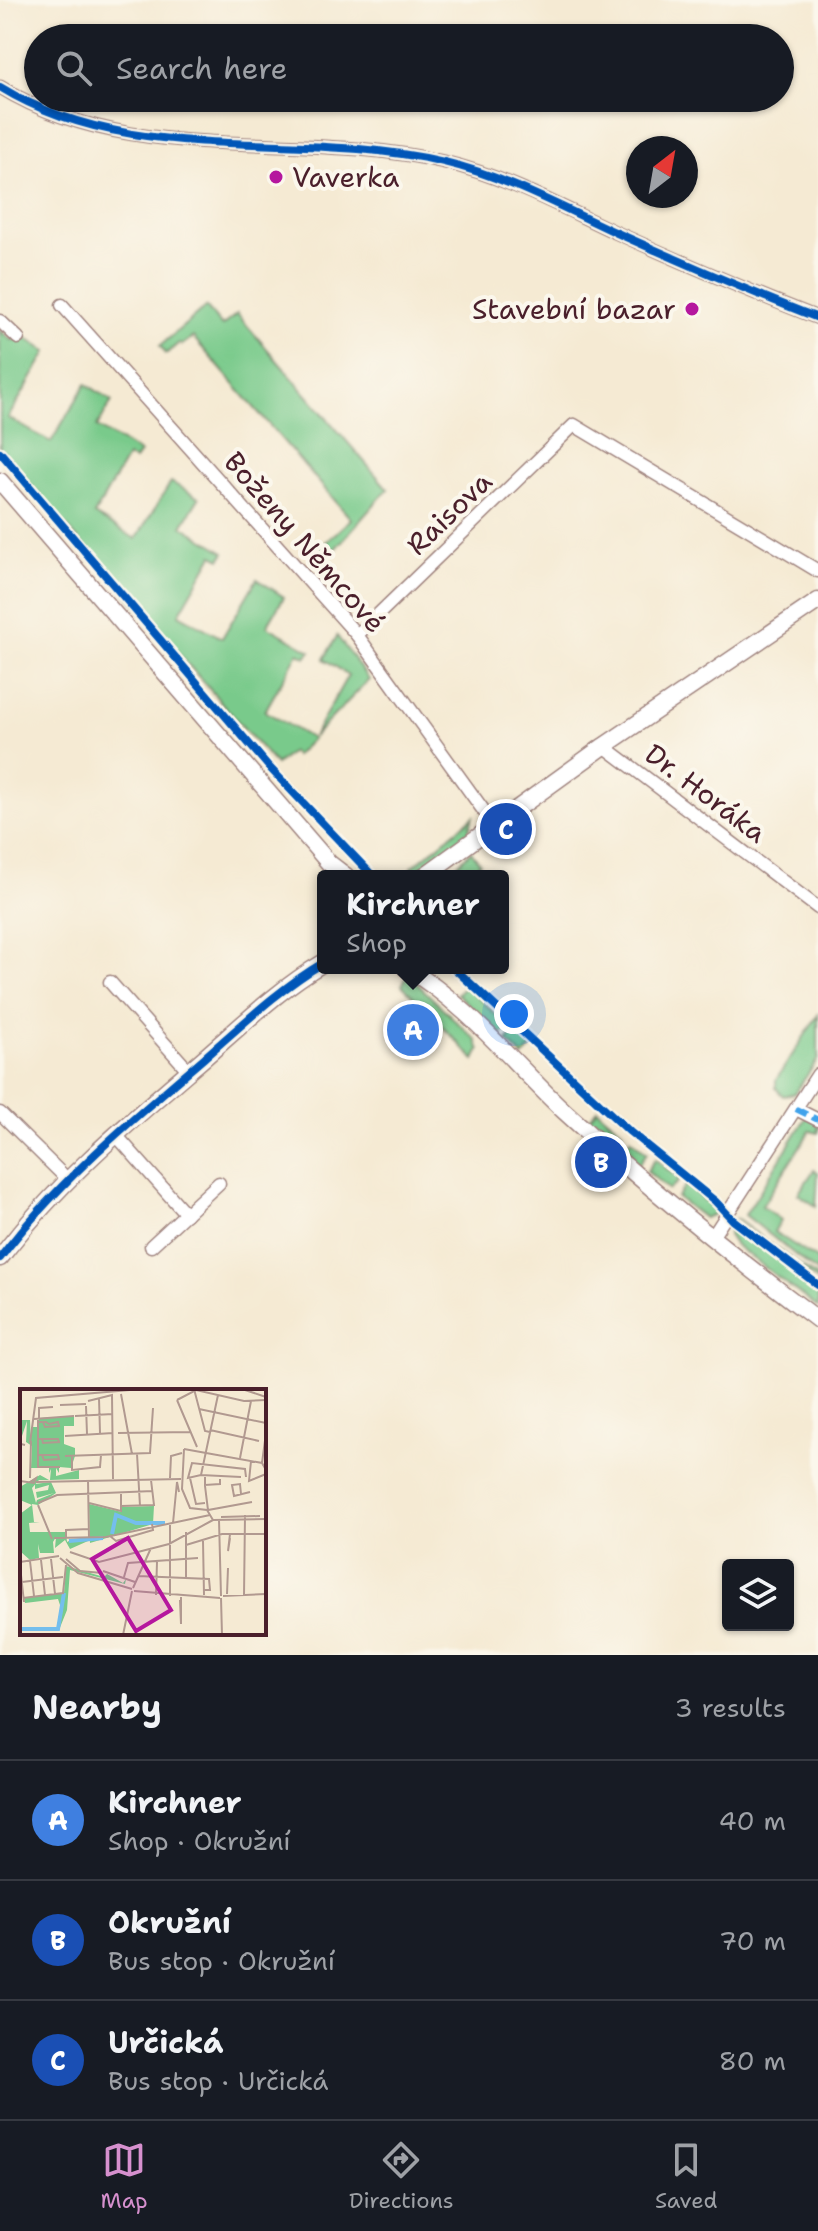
<!DOCTYPE html>
<meta charset="utf-8">
<style>
:root{--surface:#171b24;--page:#20242c;--text:#f1f3f6;--muted:#9ea1a6;--line:#363941;--accent:#d690ce}
body{margin:0;font-family:"Shantell Sans",sans-serif;background:var(--page);color:var(--text)}
.controls{position:absolute;right:24px;bottom:24px;display:grid;overflow:hidden;border-radius:8px;box-shadow:0 2px 6px #0004}
.controls button{width:72px;height:72px;display:grid;place-items:center;padding:0;border:0;border-bottom:2px solid var(--line);background:var(--surface);color:var(--text);font:40px sans-serif}
.compass{position:absolute;left:626px;top:136px;width:72px;height:72px;border-radius:50%;background:var(--surface);box-shadow:0 2px 6px #0004;rotate:31deg}
.you{position:absolute;left:514px;top:1014px;width:28px;height:28px;margin:-20px;border:6px solid #fff;border-radius:50%;background:#1a73e8;box-shadow:0 0 0 12px #1a73e833}
.badge{display:grid;place-items:center;width:52px;height:52px;border-radius:50%;background:var(--accent);color:#fff;font-size:26px;font-weight:700}
.pin{position:absolute;translate:-50% -50%;border:4px solid #fff;box-shadow:0 2px 8px #0006}
.popup{position:absolute;left:317px;top:870px;width:192px;height:104px;box-sizing:border-box;display:grid;place-content:center;border-radius:8px;background:var(--surface);filter:drop-shadow(0 2px 6px #0005);font-size:26px;white-space:nowrap;color:var(--muted)}
.popup b{font-size:30px;color:var(--text)}
.popup::after{content:'';position:absolute;left:50%;top:100%;margin-left:-16px;border:16px solid transparent;border-top-color:var(--surface)}
.list{margin:0;padding:0;list-style:none}
h2{display:flex;justify-content:space-between;align-items:center;height:104px;margin:0;padding:0 32px;font-size:34px}
h2 small{font-size:26px;font-weight:400;color:var(--muted)}
.list li{display:grid;grid-template-columns:52px 1fr auto;gap:24px;align-items:center;box-sizing:border-box;height:120px;padding:0 32px;border-top:2px solid var(--line)}
.list b{display:block;font-size:30px;white-space:nowrap}
.list p{margin:0;font-size:26px;white-space:nowrap;color:var(--muted)}
.list em{font-size:26px;font-style:normal;color:var(--muted)}
.icon{flex:none;width:44px;height:44px;fill:none;stroke:currentColor;stroke-width:2;stroke-linecap:round;stroke-linejoin:round}
.map{position:relative;flex:none;width:818px;height:1655px;overflow:hidden}
.search{position:absolute;background:var(--surface);box-shadow:0 2px 6px #0004;left:24px;right:24px;top:24px;height:88px;display:flex;align-items:center;gap:20px;box-sizing:border-box;padding:0 28px;border-radius:44px;color:var(--muted);font-size:30px}
.sheet{height:464px;background:var(--surface)}
nav{display:flex;justify-content:space-around;align-items:center;box-sizing:border-box;height:112px;border-top:2px solid var(--line);background:var(--surface);font-size:22px;color:var(--muted)}
nav a{display:grid;justify-items:center;gap:4px}
nav .on{color:var(--accent)}
.map>svg:first-child{display:block}
.green{fill:#79ca8b;stroke:#62745b;stroke-width:2}
.lines{fill:none;stroke-linecap:round;stroke-linejoin:round}
.minor-casing{stroke:#a0847f;stroke-width:15}
.tertiary-casing{stroke:#a0847f;stroke-width:19}
.minor{stroke:#fff;stroke-width:12}
.tertiary{stroke:#fff;stroke-width:16}
.quiet{stroke:#40a2eb;stroke-width:6;stroke-dasharray:12 6;stroke-linecap:butt}
.cycleway-casing{stroke:#fbf7ec;stroke-width:13}
.cycleway{stroke:#0057b8;stroke-width:8}
.poi-dot{fill:#b5179e;stroke:#fbf7ec;stroke-width:3}
.labels{text-anchor:middle;stroke-width:8;stroke-linejoin:round;paint-order:stroke}
.poi-label{font-size:28px;fill:#4a1f2b;stroke:#fbf7ec;text-anchor:start}
.street-label{font-size:28px;fill:#4a1f2b;stroke:#fbf7ec}
.inset-river{fill:none;stroke:#74beed;stroke-width:4}
.inset-road{fill:none;stroke:#b19990;stroke-width:2}
.view{fill:#b5179e;fill-opacity:0.15;stroke:#b5179e;stroke-width:4}
.inset-edge{fill:none;stroke:#4a1f2b;stroke-width:4}
</style>
<div class="map">
<svg width="818" height="1655" viewBox="0 0 818 1655">
<rect width="100%" height="100%" fill="#fbf7ec"/>
<filter id="ink" filterUnits="userSpaceOnUse"><feTurbulence type="fractalNoise" baseFrequency=".0125" numOctaves="2"/><feDisplacementMap in="SourceGraphic" scale="16" xChannelSelector="R" yChannelSelector="G"/><feConvolveMatrix kernelMatrix="1 2 1 2 8 2 1 2 1" color-interpolation-filters="sRGB"/></filter>
<filter id="wash" filterUnits="userSpaceOnUse"><feTurbulence type="fractalNoise" baseFrequency=".006" numOctaves="4" result="noise"/><feDisplacementMap in="SourceGraphic" scale="32" xChannelSelector="R" yChannelSelector="G"/><feGaussianBlur stdDeviation="1.8" result="paint"/><feColorMatrix in="noise" values="0 0 0 0 0 0 0 0 0 0 0 0 0 0 0 0 0 1.4 0 .05"/><feComposite in="paint" operator="in"/></filter>
<g filter="url(#wash)">
<rect width="100%" height="100%" fill="#f5ead3"/>
<!-- green -->
<g class="green">
<path d="M206 307 222 326 237 314 388 489 326 559 317 550 351 519 193 337 182 345 179 343 166 354 160 346Z"/>
<path d="M0 330 11 340 26 338 47 352 8 418 51 442 86 384 112 401 97 427 140 453 135 460 127 457 94 515 136 539 171 482 199 498 182 526 225 552 221 559 213 555 179 614 222 638 257 579 284 597 267 626 311 651 306 657 298 653 265 711 312 739 295 756 291 752 276 765 0 450Z"/>
<path d="M337 636 369 680 313 737 348 675 324 659Z"/>
<path d="M473 817 468 833 415 875 412 867Z"/>
<path d="M471 851 480 863 462 876H446Z"/>
<path d="M408 975 476 1040 480 1050 475 1060 402 985Z"/>
<path d="M466 986 509 1027 501 1035 457 994Z"/>
<path d="M818 1015V1059L795 1093 783 1096 776 1088V1080Z"/>
<path d="M515 1032 532 1048 523 1057 507 1041Z"/>
<path d="M597 1109 623 1132 612 1142 589 1118Z"/>
<path d="M807 1116 818 1123V1133L810 1131 762 1206 781 1220 774 1232 818 1260V1273L745 1215Z"/>
<path d="M631 1139 647 1153 638 1165 622 1150Z"/>
<path d="M655 1159 680 1180 669 1190 647 1171Z"/>
<path d="M814 1170 818 1172 816 1206 798 1194Z"/>
<path d="M686 1185 719 1212 704 1218 677 1197Z"/>
<path d="M735 1218 818 1278V1282Z"/>
<path d="M732 1223 818 1289V1308L734 1244 728 1235Z"/>
</g>
</g>
<g filter="url(#ink)">
<g class="lines">
<defs>
<g id="minor">
<path d="M0 87C135 170 297 127 444 162 504 176 561 207 617 233 684 263 750 292 818 318"/>
<path d="M62 305 357 635 494 825"/>
<path d="M0 321 18 338"/>
<path d="M357 635 574 425 818 571"/>
<path d="M604 746 818 908"/>
<path d="M110 982 189 1071"/>
<path d="M796 1109 818 1120"/>
<path d="M0 1113 68 1180"/>
<path d="M116 1135 186 1214"/>
<path d="M711 1239 818 1074"/>
<path d="M151 1246 219 1183"/>
</g>
<g id="tertiary">
<path d="M0 481 329 863 346 876"/>
<path d="M424 876 604 746 818 601"/>
<path d="M406 968C465 1002 514 1064 564 1111 645 1185 730 1254 818 1320"/>
<path d="M0 1258C58 1181 132 1120 204 1058 242 1025 279 989 323 963"/>
</g>
</defs>
<!-- minor casing -->
<use href="#minor" class="minor-casing"/>
<!-- tertiary casing -->
<use href="#tertiary" class="tertiary-casing"/>
<!-- minor -->
<use href="#minor" class="minor"/>
<!-- tertiary -->
<use href="#tertiary" class="tertiary"/>
<!-- quiet -->
<path class="quiet" d="M796 1109 818 1120"/>
<defs>
<g id="cycleway">
<path d="M0 87C135 170 297 127 444 162 504 176 561 207 617 233 684 263 750 292 818 318"/>
<path d="M0 452 269 767 371 874 369 876"/>
<path d="M454 968 630 1132 715 1201 733 1220 818 1285"/>
<path d="M0 1258C58 1181 132 1120 204 1058 242 1025 279 989 323 963"/>
</g>
</defs>
<!-- cycleway casing -->
<use href="#cycleway" class="cycleway-casing"/>
<!-- cycleway -->
<use href="#cycleway" class="cycleway"/>
</g>
</g>
<!-- markers -->
<g class="poi-dot">
<circle cx="276" cy="177" r="8"/>
<circle cx="692" cy="309" r="8"/>
</g>
<g class="labels">
<!-- poi labels -->
<g class="poi-label">
<text x="292" y="187">Vaverka</text>
<text x="676" y="319" text-anchor="end">Stavební bazar</text>
</g>
<!-- street labels -->
<g class="street-label">
<text transform="translate(449 513) rotate(-44)" y="10">Raisova</text>
<text transform="translate(305 542) rotate(49)" y="10">Boženy Němcové</text>
<text transform="translate(706 793) rotate(37)" y="10">Dr. Horáka</text>
</g>
</g>
<!-- overview -->
<g transform="translate(20 1389)">
<rect width="246" height="246" fill="#f5ead3"/>
<path d="M54 27V37H44V55L55 59V67L51 79 39 78V84L36 79V87L59 81V90L30 91 31 80 29 84V78L19 77 18 70V79H11L12 57 6 53 7 32 2 47V31H10L11 54V38H17L18 49 19 29ZM20 86 29 91H19L12 99 16 114 17 111 34 104 17 109 16 103 28 101 29 96 15 100V95L31 93 36 104 18 116 12 115 14 133H20L9 134 10 143H46L47 153 51 151 68 150V152L50 160 45 151 35 159 36 148 33 153 34 164H20L18 155 19 169 10 171 1 163 0 125 12 116 0 111V98ZM69 115 102 123V118L134 117 133 135 70 154ZM46 177 84 188 87 185 103 194 106 190 105 195 50 181 47 221 39 241 9 240H38L42 222 38 210 5 214 4 209 44 204Z" fill="#79ca8b"/>
<path class="inset-river" d="M92 145 96 126 116 134H145M49 152 83 149M0 240H38L44 204"/>
<path class="inset-road" d="M174 0 185 42 190 43M222 0 246 8M101 5 112 65M79 9 80 44M157 11 176 1 224 12 246 11M157 11 177 58M68 12 92 6 93 90M0 16 1 55 5 56M40 16 66 15M66 17 67 45M179 20 246 34M55 27 93 25M18 29V78H40M19 29V19L33 18M14 30 54 27M18 33H26L29 35 38 33 39 37 25 38 23 33M190 41 239 52M98 44 171 43M45 47 93 44M18 50H38L39 53 23 54 22 50M10 54 16 9 122 0M164 60 162 100 170 119 187 121 193 131 246 130M164 60 242 74 246 81M117 65 120 117M18 66H38L39 70 24 71 22 66M45 67 130 64 133 19M52 68V81L80 78 81 66M220 69 231 12M231 72 229 92 246 85M242 74 246 44M181 86 168 89 172 74 225 80 226 88M181 86 198 6M181 86 221 88M185 88V96L200 95V90M10 89 11 52M150 89 151 67 162 64M170 89 176 115 185 114M68 91 69 149M0 92 14 94 16 89 10 93M16 93 161 90M185 97 188 121 232 113M221 105 220 95 212 96 214 107 230 103M18 114 37 106 133 102M69 114 101 122V103M18 116 32 150M101 117 134 116 131 91M201 128 240 127M199 131 201 207M153 134 157 93 159 103M166 143V188M90 147 96 152 133 141 132 135M34 149 86 148 190 126M210 149 208 162 210 145M46 150V141L69 140M183 152 184 206M166 156 202 145H246M50 163 79 173 149 155 193 131M40 169 58 184 112 200M31 170 35 205M46 170 60 182 82 184M21 171 25 206M10 172 14 207M0 173 39 167M0 177 4 213M83 182 115 193M118 187 189 190 190 201H184M104 188 108 174 178 169M2 193 43 188M113 199 131 159M114 202 200 209M207 205 208 179M136 206 137 173M150 207V136M203 207 246 205M224 207 225 126M3 209 43 204 46 176M201 209 202 246M160 211 161 235V208M103 246 112 202"/>
<path class="view" d="M108 149 151 221 116 242 72 170Z"/>
<rect width="246" height="246" class="inset-edge"/>
</g>
</svg>
<div class="controls">
<button><svg class="icon" aria-label="layers" viewBox="0 0 24 24"><path d="M12 4l9 5-9 5-9-5zM3 14l9 5 9-5"/></svg></button>
</div>
<svg class="compass" viewBox="-18 -18 36 36"><path d="M0-13l5 13h-10z" fill="#e53935"/><path d="M0 13l5-13h-10z" fill="#9ea1a6"/></svg>
<div class="you"></div>
<div class="pin badge" style="left:413px;top:1030px;background:#3f7fe0">A</div>
<div class="popup"><b>Kirchner</b>Shop</div>
<div class="pin badge" style="left:601px;top:1162px;background:#1a4fb4">B</div>
<div class="pin badge" style="left:506px;top:829px;background:#1a4fb4">C</div>
<div class="search"><svg class="icon" aria-label="search" viewBox="0 0 24 24"><circle cx="10" cy="10" r="6"/><path d="M15 15l6 6"/></svg>Search here</div>
</div>
<section class="sheet">
<h2>Nearby<small>3 results</small></h2>
<ul class="list">
<li><span class="badge" style="background:#3f7fe0">A</span><div><b>Kirchner</b><p>Shop · Okružní</p></div><em>40 m</em></li>
<li><span class="badge" style="background:#1a4fb4">B</span><div><b>Okružní</b><p>Bus stop · Okružní</p></div><em>70 m</em></li>
<li><span class="badge" style="background:#1a4fb4">C</span><div><b>Určická</b><p>Bus stop · Určická</p></div><em>80 m</em></li>
</ul>
</section>
<nav>
<a class="on"><svg class="icon" aria-label="map" viewBox="0 0 24 24"><path d="M3 6l6-2 6 2 6-2v14l-6 2-6-2-6 2zM9 4v14M15 6v14"/></svg>Map</a>
<a><svg class="icon" aria-label="directions" viewBox="0 0 24 24"><path d="M12 3l9 9-9 9-9-9zM9 14v-3h6M13 9l2 2-2 2"/></svg>Directions</a>
<a><svg class="icon" aria-label="saved" viewBox="0 0 24 24"><path d="M7 4h10v16l-5-4-5 4z"/></svg>Saved</a>
</nav>
